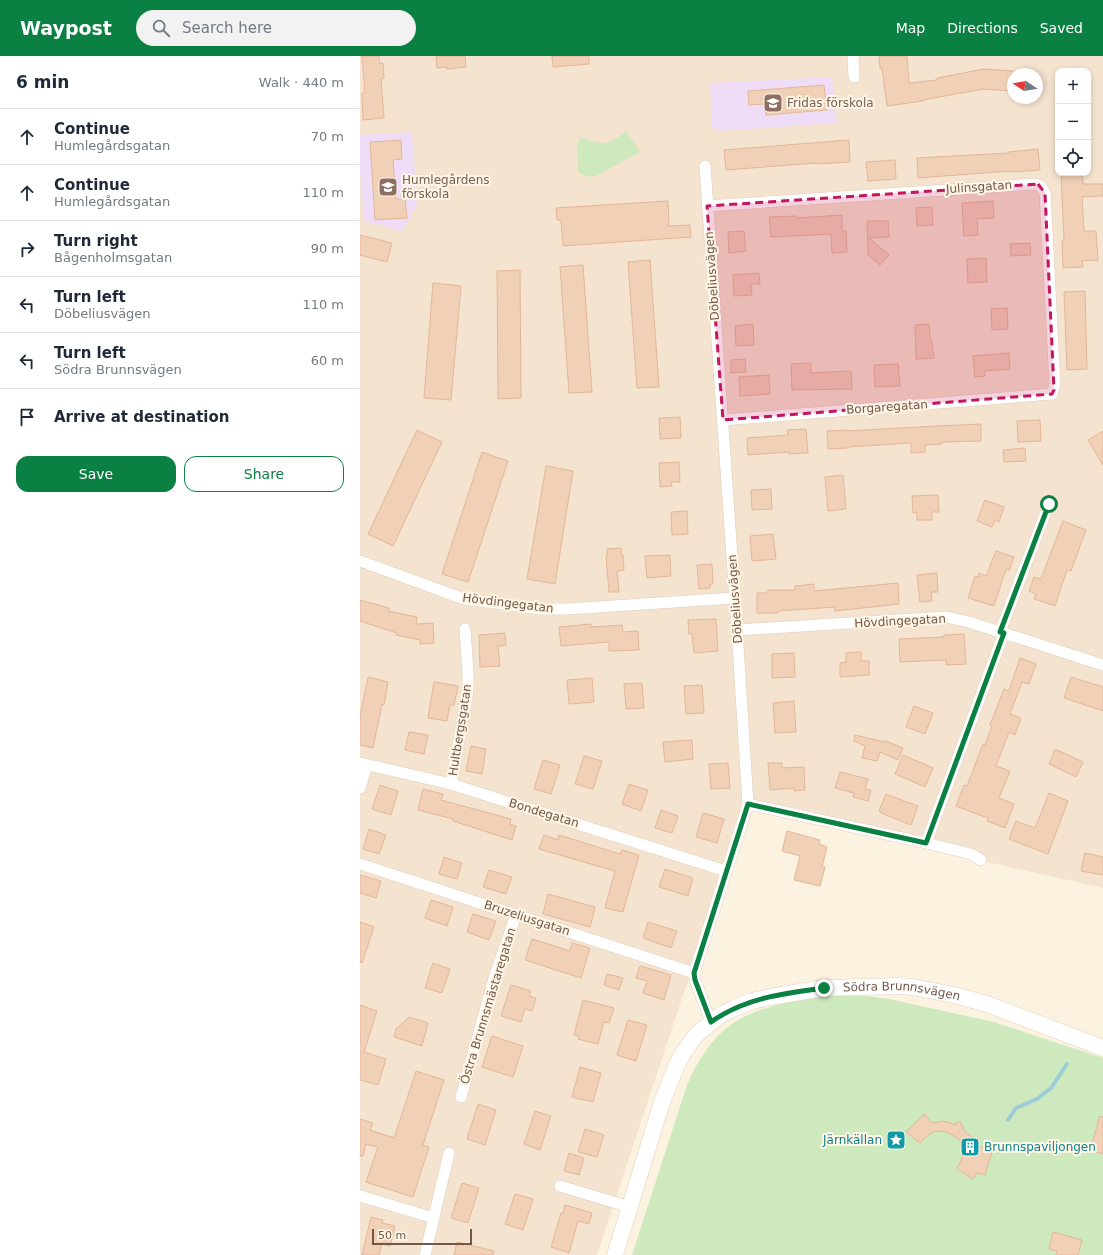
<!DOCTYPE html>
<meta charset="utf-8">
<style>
:root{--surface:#fff;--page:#f2f2f3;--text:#1f2937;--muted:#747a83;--line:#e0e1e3;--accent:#0b8043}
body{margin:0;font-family:"DejaVu Sans",sans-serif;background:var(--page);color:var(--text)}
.controls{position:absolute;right:12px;top:12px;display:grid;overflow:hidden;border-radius:8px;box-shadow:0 2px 6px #0003}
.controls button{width:36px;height:36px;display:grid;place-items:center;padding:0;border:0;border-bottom:1px solid var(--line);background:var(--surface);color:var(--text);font:20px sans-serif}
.compass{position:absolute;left:647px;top:12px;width:36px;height:36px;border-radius:50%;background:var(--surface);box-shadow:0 2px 6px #0003;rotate:282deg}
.scale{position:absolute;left:12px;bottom:10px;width:100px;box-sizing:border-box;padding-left:4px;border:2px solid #735848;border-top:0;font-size:11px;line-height:14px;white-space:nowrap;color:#735848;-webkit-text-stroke:3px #fff6e6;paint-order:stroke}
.stop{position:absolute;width:12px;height:12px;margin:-9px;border:3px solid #0b8043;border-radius:50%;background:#fff}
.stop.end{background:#0b8043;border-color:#fff;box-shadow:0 1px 4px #0008}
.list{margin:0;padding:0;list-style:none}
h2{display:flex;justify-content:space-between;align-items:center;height:52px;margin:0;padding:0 16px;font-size:17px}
h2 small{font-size:13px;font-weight:400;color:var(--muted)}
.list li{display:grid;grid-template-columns:26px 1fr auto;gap:12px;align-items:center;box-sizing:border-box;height:56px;padding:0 16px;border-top:1px solid var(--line)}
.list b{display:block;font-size:15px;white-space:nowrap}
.list p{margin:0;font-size:13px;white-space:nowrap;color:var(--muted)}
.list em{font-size:13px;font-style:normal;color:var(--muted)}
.actions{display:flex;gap:8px;padding:12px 16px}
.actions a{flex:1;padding:9px 0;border:1px solid var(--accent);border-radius:12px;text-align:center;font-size:14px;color:var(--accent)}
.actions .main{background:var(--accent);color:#fff}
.icon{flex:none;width:22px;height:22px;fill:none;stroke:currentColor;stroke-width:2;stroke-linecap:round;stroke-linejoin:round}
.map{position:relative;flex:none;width:743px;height:1199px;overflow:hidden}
header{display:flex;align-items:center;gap:24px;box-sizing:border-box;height:56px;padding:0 20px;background:var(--accent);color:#fff}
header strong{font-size:19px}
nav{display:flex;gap:22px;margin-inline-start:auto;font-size:14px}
.search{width:280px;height:36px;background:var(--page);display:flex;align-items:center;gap:10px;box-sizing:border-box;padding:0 14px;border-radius:22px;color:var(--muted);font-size:15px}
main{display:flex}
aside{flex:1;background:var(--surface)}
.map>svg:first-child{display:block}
.residential{fill:#f4e3cf;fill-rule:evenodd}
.education{fill:#efddf8}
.green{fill:#cfe9bf}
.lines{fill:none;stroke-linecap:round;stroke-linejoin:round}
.stream{stroke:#9bcdd7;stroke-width:4}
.building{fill:#f1d0b8;stroke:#e4b698}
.street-casing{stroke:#e0cebc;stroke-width:12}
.secondary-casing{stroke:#e5cfba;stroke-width:17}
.street{stroke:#fff;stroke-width:11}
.secondary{stroke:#fff;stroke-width:16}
.route{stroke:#0b8043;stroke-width:5}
.marked{fill:#c2185b;fill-opacity:0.2;stroke:#c2185b;stroke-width:3;stroke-dasharray:8 5;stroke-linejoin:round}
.labels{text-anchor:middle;stroke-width:4;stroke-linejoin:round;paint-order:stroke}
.education-label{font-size:12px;fill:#785e54;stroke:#fff6e6;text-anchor:start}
.street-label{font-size:12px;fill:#735848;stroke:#fff6e6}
.culture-label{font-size:12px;fill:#0d838f;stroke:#fff6e6;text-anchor:end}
</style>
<header>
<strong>Waypost</strong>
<div class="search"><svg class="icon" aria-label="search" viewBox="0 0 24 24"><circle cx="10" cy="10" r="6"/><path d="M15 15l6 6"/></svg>Search here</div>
<nav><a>Map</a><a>Directions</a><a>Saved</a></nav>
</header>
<main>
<aside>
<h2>6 min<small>Walk · 440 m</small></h2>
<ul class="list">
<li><svg class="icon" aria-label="ahead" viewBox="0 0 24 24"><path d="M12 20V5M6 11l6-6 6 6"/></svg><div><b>Continue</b><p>Humlegårdsgatan</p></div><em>70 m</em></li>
<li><svg class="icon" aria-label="ahead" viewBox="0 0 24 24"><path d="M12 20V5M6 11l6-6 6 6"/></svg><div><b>Continue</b><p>Humlegårdsgatan</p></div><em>110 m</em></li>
<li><svg class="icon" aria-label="right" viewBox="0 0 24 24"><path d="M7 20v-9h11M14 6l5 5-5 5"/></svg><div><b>Turn right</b><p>Bågenholmsgatan</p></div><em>90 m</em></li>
<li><svg class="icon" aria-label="left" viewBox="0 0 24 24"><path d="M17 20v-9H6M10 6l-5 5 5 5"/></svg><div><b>Turn left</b><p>Döbeliusvägen</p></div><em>110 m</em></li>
<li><svg class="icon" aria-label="left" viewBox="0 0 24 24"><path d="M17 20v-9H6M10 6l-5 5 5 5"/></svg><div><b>Turn left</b><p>Södra Brunnsvägen</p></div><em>60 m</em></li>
<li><svg class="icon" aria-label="arrive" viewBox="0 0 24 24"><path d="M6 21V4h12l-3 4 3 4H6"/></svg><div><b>Arrive at destination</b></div></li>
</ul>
<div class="actions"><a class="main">Save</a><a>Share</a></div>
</aside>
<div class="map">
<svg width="743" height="1199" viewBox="0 0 743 1199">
<rect width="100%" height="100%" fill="#fcf2e0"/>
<!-- residential -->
<path class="residential" d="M0 0H743V832L393 754 324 936 237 1199H0ZM698 15H728V117H698ZM653 18H677V42H653Z"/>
<!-- education -->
<g class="education">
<path d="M472 21 477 67 358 75 352 70 350 27Z"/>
<path d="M52 76 57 149 42 175 4 165 0 112V79Z"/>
</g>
<!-- green -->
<g class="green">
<path d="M266 75 280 96 236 120 229 121 218 116 217 89 221 81C244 90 247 90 266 75Z"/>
<path d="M485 939 506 940 529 943 634 966 743 1002V1199H272L327 1029C335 1010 347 989 363 975 393 948 446 942 485 939Z"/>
</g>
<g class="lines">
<!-- stream -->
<path class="stream" d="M648 1064 656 1052 677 1043 691 1032 707 1008"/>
</g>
<!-- building -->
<g class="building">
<path d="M2 0H19L20 8 23 7 24 22 21 23 24 62 3 64 2 37H5Z"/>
<path d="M76 0H105L106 11 87 13V11L77 12Z"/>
<path d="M192 0H229V8L193 11Z"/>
<path d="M519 0H547L549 27 577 24V22L624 13 653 15V35L623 33 563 44V45L527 50 522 12H520Z"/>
<path d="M464 29 467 54 406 59 405 48 389 49 388 35Z"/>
<path d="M41 84 42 103 33 104 36 143H45L47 162 15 164 10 86Z"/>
<path d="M489 84 490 106 456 108V107L366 114 364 94Z"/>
<path d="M678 93 680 114 650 116V115L558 122 557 102 648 97V96Z"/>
<path d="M535 104 536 123 508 125 506 106Z"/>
<path d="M701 117H722L723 128H743V140L722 141 724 175H736L738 204 722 205 723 211 703 212 702 185H704Z"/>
<path d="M308 145 309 170 330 169 331 181 203 190 201 164H197L196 152Z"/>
<path d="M633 145 634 162 617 163 618 179 604 180 602 147Z"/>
<path d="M572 151 573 169 557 170 556 152Z"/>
<path d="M482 159V175H486L487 196 472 197 471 178 411 181 409 161 437 160V162Z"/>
<path d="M507 165H528L529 181 509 182 529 199 520 209 508 199Z"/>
<path d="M384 175 386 195 369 197 368 176Z"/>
<path d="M0 179 32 187 27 206 0 199Z"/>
<path d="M670 187 671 199 651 200 650 188Z"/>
<path d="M626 202 627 226 608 227 607 203Z"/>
<path d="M290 204 299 331 277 332 268 206Z"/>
<path d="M223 209 232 336 209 337 200 211Z"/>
<path d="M160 214 161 342 138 343 137 215Z"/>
<path d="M399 217 400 228H391L392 239 374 240 373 219Z"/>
<path d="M73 227 101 230 91 344 64 342Z"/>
<path d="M725 235 727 313 707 314 704 236Z"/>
<path d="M647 252 648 273 632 274 631 253Z"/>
<path d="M393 268 394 289 376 290 375 270Z"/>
<path d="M569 268 570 281 571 286H572L574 302 556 303 555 269Z"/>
<path d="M649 297 650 313 625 315V320L615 321 613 300Z"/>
<path d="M385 303 386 316 371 317V304Z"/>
<path d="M451 307V317L491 315 492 333 432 334 431 308Z"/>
<path d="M538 308 540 330 515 331 514 309Z"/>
<path d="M409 319 410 338 380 340 379 321Z"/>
<path d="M320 361 321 382 300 383 299 362Z"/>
<path d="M680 364 681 385 658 386 657 365Z"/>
<path d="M621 368V385L582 386V388L565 389V396L551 397V387L488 391V392L468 393 467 375 487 374V375L577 370Z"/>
<path d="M446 373 448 397 429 398V396L388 399 387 382 428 379 427 374Z"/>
<path d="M57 374 82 386 33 490 8 478Z"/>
<path d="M743 375V409L728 384Z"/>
<path d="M665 392 666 405 644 406 643 394Z"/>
<path d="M122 396 148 405 108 526 82 518Z"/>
<path d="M319 406 320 426H311L312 430 300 431 299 407Z"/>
<path d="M186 410 213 415 195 528 167 523Z"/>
<path d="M483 419 486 453 468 455 465 421Z"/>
<path d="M411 433 412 453 392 454 391 434Z"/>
<path d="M578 439 579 456H572V464H557V456L553 457 552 440Z"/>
<path d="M625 444 644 451 639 466 635 464 632 471 617 465Z"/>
<path d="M327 455 328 478 312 479 311 456Z"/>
<path d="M703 465 726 474 711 515 707 514 695 550 674 543 676 538 669 535 674 521 681 523Z"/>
<path d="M413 478 416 503 392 505 390 480Z"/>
<path d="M261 492V499H263L264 514 257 515 259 536H249L246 500H247V493Z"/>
<path d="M636 495 654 501 649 515 646 513 634 550 608 542 615 520 618 521 619 517 626 520Z"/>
<path d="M310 499 311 520 287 522 285 500Z"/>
<path d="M352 508 353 528H350V532L339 533 337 509Z"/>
<path d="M577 517 578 536H571L572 545 560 546 557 519Z"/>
<path d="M538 527 539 548 475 555V551L418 555V557H397V537H408V534H435V530L454 528V535Z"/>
<path d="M0 544 29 552 28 555 57 561 56 568 73 567 74 587 60 588V584L36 579 37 577 0 565Z"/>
<path d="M356 563 358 595 334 597 332 578H329L328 564Z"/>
<path d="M231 568V571L262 569 263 576 278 575 279 594 249 595V586L201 590 199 571Z"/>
<path d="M145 577 146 589 138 590 140 610 120 611 119 579Z"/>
<path d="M604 578 606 608 586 609V604L540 606 539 583 584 581V579Z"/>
<path d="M501 596V605H509V619L480 621V607L486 606V597Z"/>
<path d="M434 597 435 621 412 622V598Z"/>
<path d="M660 602 676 608 669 628 662 626 650 658 661 662 655 679 649 676 636 710 650 715 639 742 654 748 645 772 627 765 628 762 596 750 604 729 607 730 623 688 625 689 632 670 630 669 644 633 649 635Z"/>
<path d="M8 621 28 626 24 649 22 648 13 692 0 689V660Z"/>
<path d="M711 621 743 631V655L704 642Z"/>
<path d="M232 622 234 646 209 648 207 624Z"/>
<path d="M74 626 98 630 94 649H90L87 665 68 662Z"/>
<path d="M282 627 284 652 266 653 264 628Z"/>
<path d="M342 629 344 657 326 658 324 630Z"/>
<path d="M434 645 436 676 415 677 413 647Z"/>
<path d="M554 650 573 657 565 678 546 671Z"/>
<path d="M49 676 68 679 64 698 45 694Z"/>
<path d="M495 679 525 686 526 685 543 692 538 704 520 696 517 705 502 702 505 690 494 685Z"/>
<path d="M332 684 333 703 305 706 303 686Z"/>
<path d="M111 690 126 693 122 718 106 715Z"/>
<path d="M695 693 723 706 716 721 689 708Z"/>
<path d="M543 699 573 712 565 731 535 718Z"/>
<path d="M224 700 242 705 233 733 215 728Z"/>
<path d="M183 704 200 709 191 738 174 733Z"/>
<path d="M368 707 370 732 351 733 349 708Z"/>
<path d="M408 707H422V712L444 711 445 734 434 735V732L410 734Z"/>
<path d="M480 716 508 723 505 733 511 734 508 745 493 741 494 737 475 732Z"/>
<path d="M269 728 288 734 281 755 262 748Z"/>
<path d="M20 729 38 735 31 759 12 753Z"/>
<path d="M63 733 83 738 81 744 151 763 150 768 156 770 152 784 93 765V763L58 754Z"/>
<path d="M689 737 708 745 688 798 649 783 656 765 675 772Z"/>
<path d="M526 738 558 750 551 769 521 757V756L519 755Z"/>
<path d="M301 754 318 760 312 777 295 772Z"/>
<path d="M343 757 364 763 357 787 336 781Z"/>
<path d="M9 773 26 779 19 798 3 793Z"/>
<path d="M427 775 460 784 459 788 467 791 462 811H465L460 830 434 824 440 800 422 795Z"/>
<path d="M184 779 198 784 199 779 260 798 262 794 279 799 263 856 245 852 255 815 179 793Z"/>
<path d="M725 797 743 801V819L721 815Z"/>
<path d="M84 801 102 807 97 823 79 818Z"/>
<path d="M305 813 333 822 328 840 299 831Z"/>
<path d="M129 814 152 821 146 838 123 831Z"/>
<path d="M0 819 21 825 16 842 0 837Z"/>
<path d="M188 838 235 851 230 871 183 858Z"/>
<path d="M71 844 93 851 87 870 65 862Z"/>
<path d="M113 858 136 865 129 884 107 876Z"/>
<path d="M0 866 14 871 2 907 0 906Z"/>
<path d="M288 866 317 875 311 892 283 882Z"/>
<path d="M172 883 210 895 212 887 230 892 221 922 165 904Z"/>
<path d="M73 907 90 913 82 937 65 932Z"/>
<path d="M280 910 311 919 304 944 283 937 287 925 276 922Z"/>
<path d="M247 918 263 922 259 934 244 929Z"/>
<path d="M151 929 171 935 169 940 176 942 172 955 165 953 161 966 141 960Z"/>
<path d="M223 944 254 952 249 967 244 966 238 988 218 983 219 980 214 979Z"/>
<path d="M0 949 17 955 4 996 26 1003 18 1029 0 1024Z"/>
<path d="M49 961 68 967 62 990 34 981 36 973Z"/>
<path d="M268 964 287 969 276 1005 257 999Z"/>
<path d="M132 980 163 990 153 1021 122 1011Z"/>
<path d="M220 1011 241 1017 233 1046 212 1041Z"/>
<path d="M56 1015 84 1024 63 1089 69 1091 53 1141 6 1126 18 1091 6 1088 3 1100H0V1063L13 1067 10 1074 34 1082Z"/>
<path d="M118 1048 136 1054 125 1089 107 1083Z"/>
<path d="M175 1055 191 1060 180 1094 164 1088Z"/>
<path d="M564 1058 572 1067 583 1065 591 1067 596 1070 595 1067 600 1065 605 1076 615 1083 612 1088 632 1095 625 1119 617 1117 613 1123 597 1113 602 1102V1094L600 1084 587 1076 575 1075 568 1079 560 1087 546 1076Z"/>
<path d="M740 1060 743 1061V1098L730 1094Z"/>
<path d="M225 1073 244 1079 237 1101 218 1096Z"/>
<path d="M209 1097 224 1102 219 1119 204 1115Z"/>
<path d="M102 1127 119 1132 108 1167 91 1162Z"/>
<path d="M155 1138 173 1143 163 1174 145 1168Z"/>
<path d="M205 1149 232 1157 229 1168 218 1165 209 1197 191 1191 201 1157H203Z"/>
<path d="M11 1161 23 1164 22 1167 35 1170 30 1190 22 1188 19 1199H2Z"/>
<path d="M693 1176 722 1184 718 1199H696L697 1195 689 1193Z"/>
<path d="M97 1186 134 1195 133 1199H94Z"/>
</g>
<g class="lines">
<defs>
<g id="street">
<path d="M493 0 494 21"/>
<path d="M345 110 377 574 388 748 334 917 335 924 351 966"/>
<path d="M347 150 675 128 681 130 685 137 695 329 692 338 363 364"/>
<path d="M0 505 104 543 180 553H208L374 542"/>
<path d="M377 574 586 561 609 566 743 609"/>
<path d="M640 576 689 448"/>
<path d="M0 707 91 728 366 815"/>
<path d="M91 728 108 635V617L105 573"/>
<path d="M0 732 7 709"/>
<path d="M388 748 566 787 611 798 621 804"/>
<path d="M566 787 644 577"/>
<path d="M0 808 334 917"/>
<path d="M101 1041 135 919 156 859"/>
<path d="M200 1130 270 1151"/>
<path d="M0 1140 74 1162"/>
<path d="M65 1199 89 1097"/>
</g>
<g id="secondary">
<path id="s1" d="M255 1199 302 1046 317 1008 325 994 337 978 362 958 375 952 392 945 410 941 464 932 538 930 553 931 594 939 627 948 743 992"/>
</g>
</defs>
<!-- street casing -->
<use href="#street" class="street-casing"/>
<!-- secondary casing -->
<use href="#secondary" class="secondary-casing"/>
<!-- street -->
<use href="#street" class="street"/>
<!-- secondary -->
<use href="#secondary" class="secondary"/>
</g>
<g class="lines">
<!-- route -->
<path class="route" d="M464 932C425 937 384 942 351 966L335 924 334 917 388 748 566 787 644 577 640 576 689 448"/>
</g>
<!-- marked area -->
<path class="marked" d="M678 128 685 137 694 334 692 338 363 364 347 150Z"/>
<!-- icons -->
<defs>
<symbol id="school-square" viewBox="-11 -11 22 22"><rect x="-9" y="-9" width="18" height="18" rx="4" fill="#8d6e63" stroke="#fff6e6"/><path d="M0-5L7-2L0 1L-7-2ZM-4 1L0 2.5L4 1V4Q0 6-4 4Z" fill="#fff"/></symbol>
<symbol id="sight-square" viewBox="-11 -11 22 22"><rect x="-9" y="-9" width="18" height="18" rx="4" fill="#0f9aa8" stroke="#fff6e6"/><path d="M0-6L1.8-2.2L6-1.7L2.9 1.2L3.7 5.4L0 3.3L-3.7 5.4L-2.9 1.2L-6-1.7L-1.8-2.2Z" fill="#fff"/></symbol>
<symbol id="building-square" viewBox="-11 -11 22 22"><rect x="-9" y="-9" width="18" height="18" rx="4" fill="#0f9aa8" stroke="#fff6e6"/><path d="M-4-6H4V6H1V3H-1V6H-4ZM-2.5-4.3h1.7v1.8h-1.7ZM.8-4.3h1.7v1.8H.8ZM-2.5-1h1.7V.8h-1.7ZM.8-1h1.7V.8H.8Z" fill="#fff"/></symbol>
</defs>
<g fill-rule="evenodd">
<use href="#school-square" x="402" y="36" width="22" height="22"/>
<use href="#school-square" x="17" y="120" width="22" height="22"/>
<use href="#sight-square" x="525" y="1073" width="22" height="22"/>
<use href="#building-square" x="599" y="1080" width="22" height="22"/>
</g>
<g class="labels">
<!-- education labels -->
<g class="education-label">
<text x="427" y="51">Fridas förskola</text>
<text x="42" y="128">Humlegårdens<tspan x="42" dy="14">förskola</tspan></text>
</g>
<!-- street labels -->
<g class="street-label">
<text transform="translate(619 131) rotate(-4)" y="4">Julinsgatan</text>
<text transform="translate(352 220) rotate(-94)" y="4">Döbeliusvägen</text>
<text transform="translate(527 351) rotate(-4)" y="4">Borgaregatan</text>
<text transform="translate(375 543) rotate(-94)" y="4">Döbeliusvägen</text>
<text transform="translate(148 547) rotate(7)" y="4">Hövdingegatan</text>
<text transform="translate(540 565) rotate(-3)" y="4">Hövdingegatan</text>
<text transform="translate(100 674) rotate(-81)" y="4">Hultbergsgatan</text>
<text transform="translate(184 757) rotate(17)" y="4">Bondegatan</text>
<text transform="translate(167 862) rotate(18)" y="4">Bruzeliusgatan</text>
<text dy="4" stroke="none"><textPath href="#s1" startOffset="453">Södra Brunnsvägen</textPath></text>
<text transform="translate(128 950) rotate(-73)" y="4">Östra Brunnsmästaregatan</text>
</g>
<!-- culture labels -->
<g class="culture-label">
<text x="522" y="1088">Järnkällan</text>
<text x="624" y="1095" text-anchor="start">Brunnspaviljongen</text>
</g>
</g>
</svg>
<div class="controls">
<button>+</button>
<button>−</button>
<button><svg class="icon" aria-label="locate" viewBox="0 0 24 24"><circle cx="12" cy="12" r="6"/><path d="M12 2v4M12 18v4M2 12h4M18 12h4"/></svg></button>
</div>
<svg class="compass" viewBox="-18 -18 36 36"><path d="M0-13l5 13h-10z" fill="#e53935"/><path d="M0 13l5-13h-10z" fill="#747a83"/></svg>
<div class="scale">50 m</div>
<div class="stop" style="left:689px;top:448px"></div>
<div class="stop end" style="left:464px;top:932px"></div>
</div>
</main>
